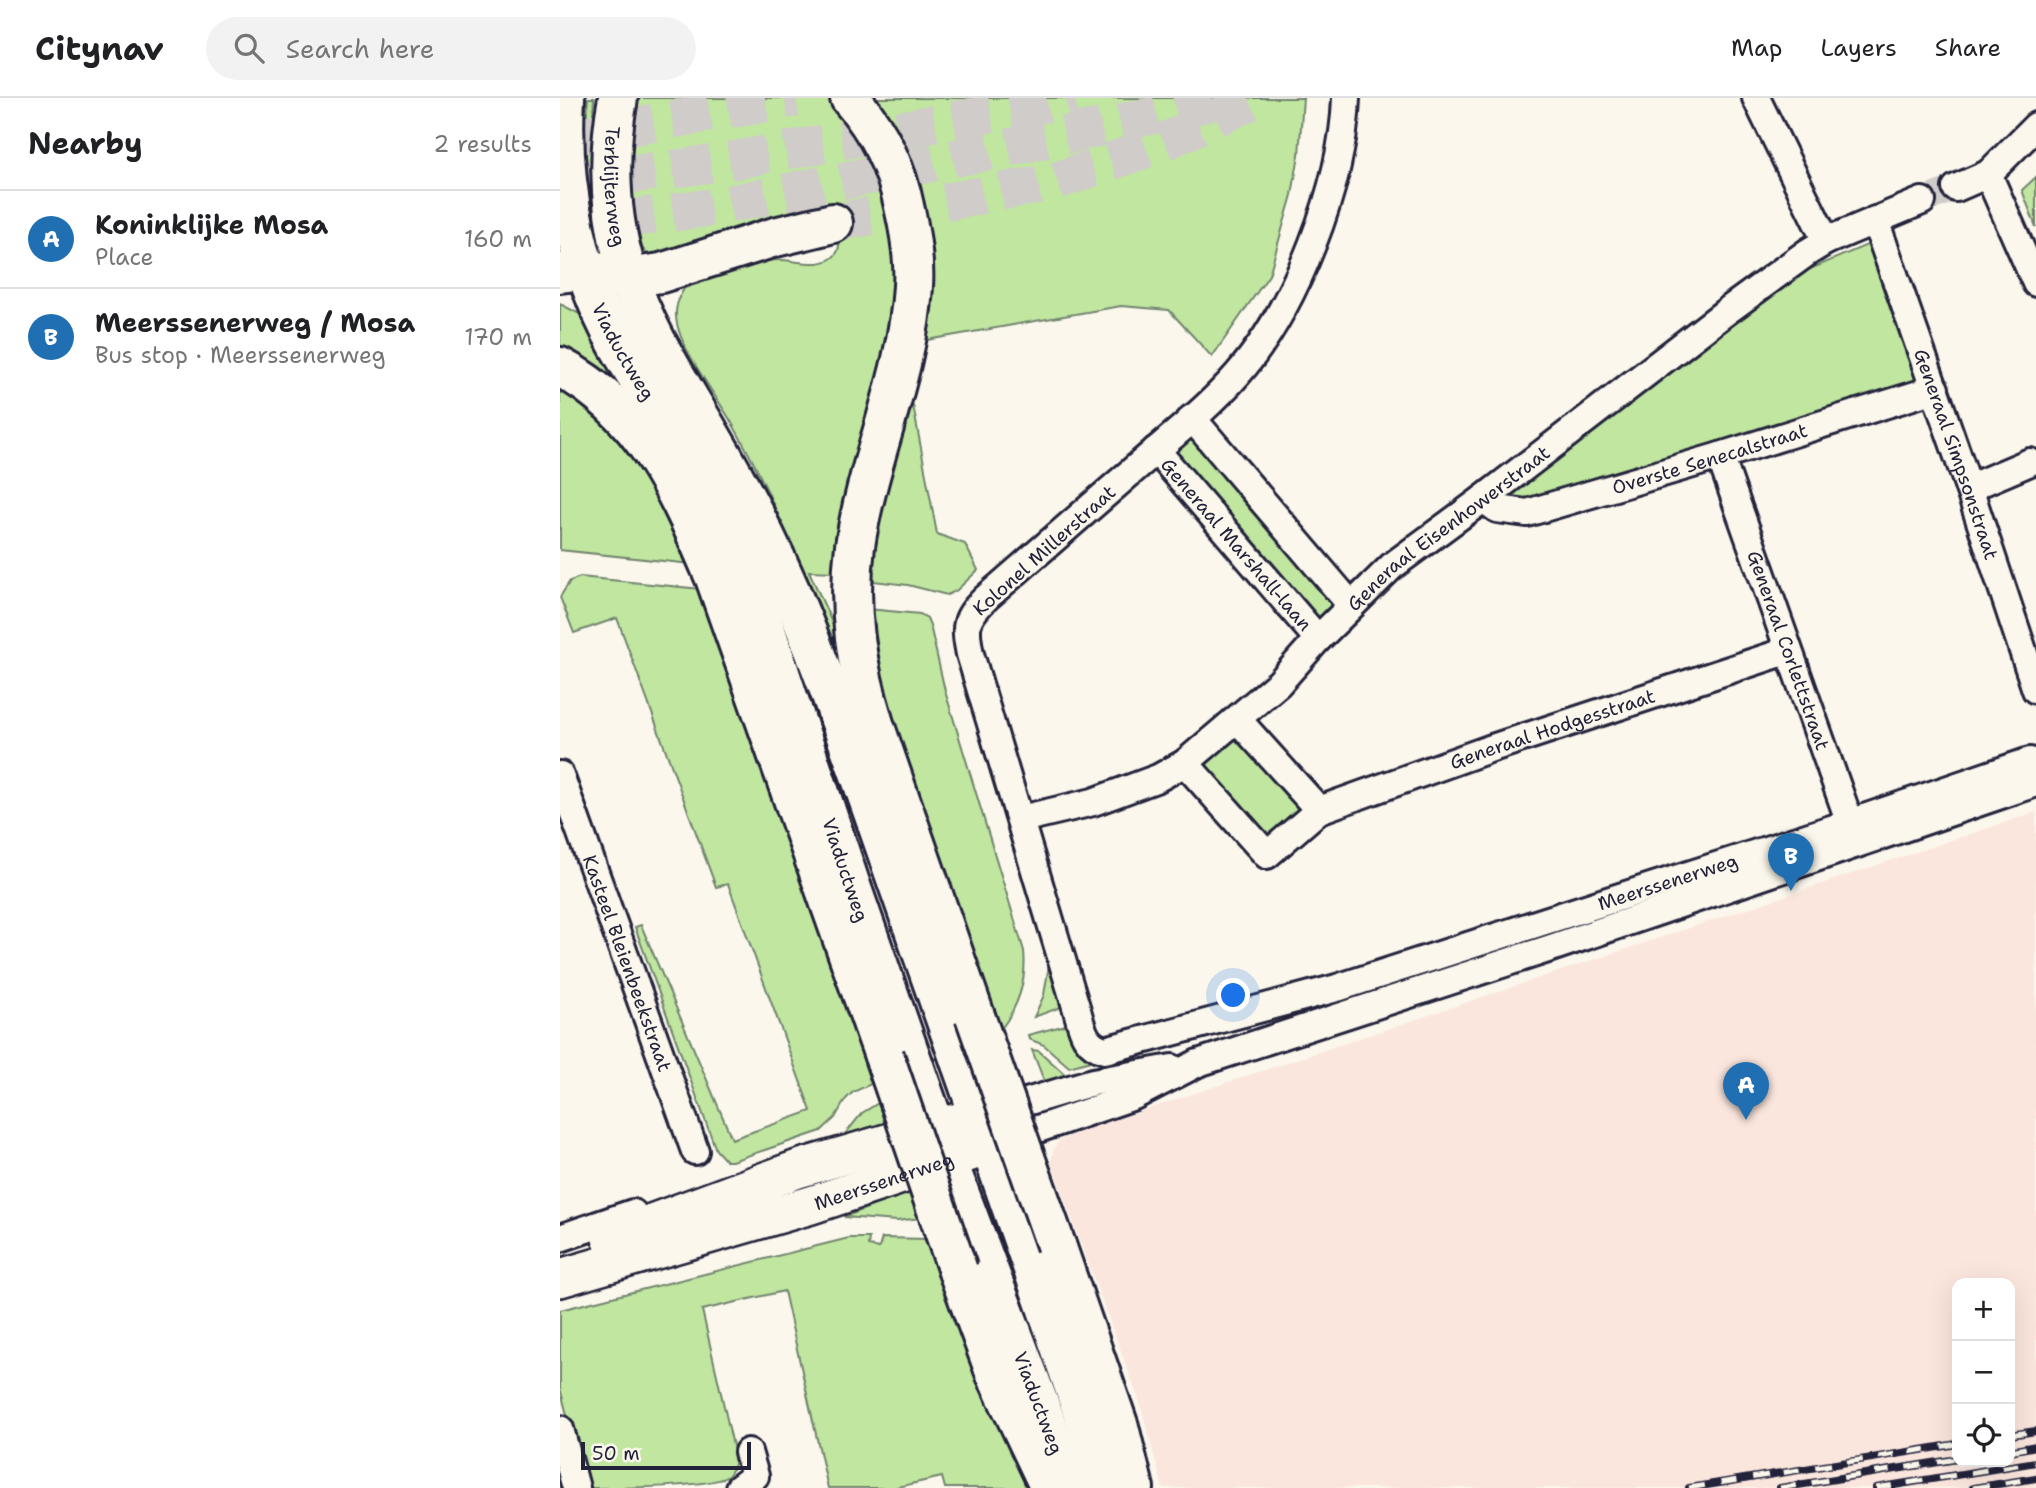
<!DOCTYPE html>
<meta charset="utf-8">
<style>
:root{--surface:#fff;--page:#f2f2f2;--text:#202124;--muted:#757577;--line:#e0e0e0;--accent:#1f6fb2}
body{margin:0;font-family:"Shantell Sans",sans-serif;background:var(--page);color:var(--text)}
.controls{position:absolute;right:21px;bottom:21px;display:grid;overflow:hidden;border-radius:14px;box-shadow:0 7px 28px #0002}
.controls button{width:63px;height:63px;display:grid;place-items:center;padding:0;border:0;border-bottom:2px solid var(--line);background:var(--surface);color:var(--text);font:35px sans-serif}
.scale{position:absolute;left:21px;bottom:18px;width:170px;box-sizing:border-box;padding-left:7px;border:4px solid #22223b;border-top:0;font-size:19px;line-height:24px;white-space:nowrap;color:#22223b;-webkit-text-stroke:5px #fbf7ec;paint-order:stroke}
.you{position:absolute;left:674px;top:898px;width:24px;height:24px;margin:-18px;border:5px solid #fff;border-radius:50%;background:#1a73e8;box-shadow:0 0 0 10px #1a73e833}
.badge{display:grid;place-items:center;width:46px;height:46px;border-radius:50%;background:var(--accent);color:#fff;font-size:23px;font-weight:700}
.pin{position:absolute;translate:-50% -58px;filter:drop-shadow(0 2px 4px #0008)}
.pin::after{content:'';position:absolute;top:37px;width:24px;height:21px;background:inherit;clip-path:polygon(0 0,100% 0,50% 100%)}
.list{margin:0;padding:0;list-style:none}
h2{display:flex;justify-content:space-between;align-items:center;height:91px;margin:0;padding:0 28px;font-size:30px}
h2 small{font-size:23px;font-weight:400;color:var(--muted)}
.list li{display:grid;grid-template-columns:46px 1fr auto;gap:21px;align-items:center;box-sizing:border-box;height:98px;padding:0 28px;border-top:2px solid var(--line)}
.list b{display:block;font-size:26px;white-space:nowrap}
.list p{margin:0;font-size:23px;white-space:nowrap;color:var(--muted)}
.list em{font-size:23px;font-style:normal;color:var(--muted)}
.icon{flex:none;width:38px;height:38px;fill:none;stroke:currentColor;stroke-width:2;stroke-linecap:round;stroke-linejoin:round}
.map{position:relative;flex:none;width:1476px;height:1390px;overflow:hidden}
header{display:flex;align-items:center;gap:42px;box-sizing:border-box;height:98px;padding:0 35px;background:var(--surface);border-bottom:2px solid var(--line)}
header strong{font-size:33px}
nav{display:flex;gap:38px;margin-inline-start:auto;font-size:24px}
.search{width:490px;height:63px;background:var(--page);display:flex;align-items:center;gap:18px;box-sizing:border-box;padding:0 24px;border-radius:38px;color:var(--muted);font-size:26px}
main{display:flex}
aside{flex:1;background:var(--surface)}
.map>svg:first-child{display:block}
.built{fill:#fbe6dd;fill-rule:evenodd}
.green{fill:#c0e6a0;stroke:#71846e;stroke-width:2}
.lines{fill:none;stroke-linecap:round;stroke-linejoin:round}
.street-tunnel{stroke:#d0ccc9;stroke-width:26;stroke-dasharray:26 13;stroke-linecap:butt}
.highway-tunnel{stroke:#d0ccc9;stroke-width:38;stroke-dasharray:38 19;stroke-linecap:butt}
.street-casing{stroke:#22223b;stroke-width:32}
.secondary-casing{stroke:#22223b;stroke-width:42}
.primary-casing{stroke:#22223b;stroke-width:44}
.highway-casing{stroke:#22223b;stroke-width:44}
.street{stroke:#fbf7ec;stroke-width:26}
.secondary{stroke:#fbf7ec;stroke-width:37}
.primary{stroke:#fbf7ec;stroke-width:38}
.highway{stroke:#fbf7ec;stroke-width:38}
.rail-casing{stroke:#22223b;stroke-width:8}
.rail{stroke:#fbf7ec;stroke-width:5;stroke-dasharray:16;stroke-linecap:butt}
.highway-bridge-casing{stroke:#22223b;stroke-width:44;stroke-linecap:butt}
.highway-bridge{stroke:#fbf7ec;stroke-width:38}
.labels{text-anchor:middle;stroke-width:5;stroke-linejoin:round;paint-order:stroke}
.street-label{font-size:19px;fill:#22223b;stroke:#fbf7ec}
</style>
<header>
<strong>Citynav</strong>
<div class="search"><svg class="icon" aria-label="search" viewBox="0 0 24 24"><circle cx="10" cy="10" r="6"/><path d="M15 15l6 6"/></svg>Search here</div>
<nav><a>Map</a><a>Layers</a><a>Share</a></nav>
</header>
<main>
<aside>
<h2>Nearby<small>2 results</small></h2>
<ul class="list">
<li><span class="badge">A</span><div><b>Koninklijke Mosa</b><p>Place</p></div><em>160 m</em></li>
<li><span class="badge">B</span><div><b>Meerssenerweg / Mosa</b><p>Bus stop · Meerssenerweg</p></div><em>170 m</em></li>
</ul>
</aside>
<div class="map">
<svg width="1476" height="1390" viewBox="0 0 1476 1390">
<rect width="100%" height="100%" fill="#fbf7ec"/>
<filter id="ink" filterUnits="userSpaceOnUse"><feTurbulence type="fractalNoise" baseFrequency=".0143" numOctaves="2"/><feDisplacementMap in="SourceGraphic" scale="14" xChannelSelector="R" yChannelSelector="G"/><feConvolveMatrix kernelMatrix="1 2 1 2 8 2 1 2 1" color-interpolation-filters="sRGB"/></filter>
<g filter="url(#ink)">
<!-- built -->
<path class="built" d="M1476 714V1390H603L580 1305 491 1065 493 1053 499 1043 513 1036ZM1397 1185H1450V1364H1397Z"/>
<!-- green -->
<g class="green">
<path d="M28 0H34L33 17 36 102 32 117 23 59Z"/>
<path d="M70 0H269L288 23 306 55 322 90 332 125 336 199 276 474 249 473 282 547 318 685C274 563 237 438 172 325 156 297 117 248 116 218 115 205 125 183 137 177 157 168 198 162 220 162 236 162 264 172 276 156 284 145 275 122 272 110L94 160 87 156 69 133Z"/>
<path d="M303 0H743L739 57 732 97 709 177 652 259 609 212 561 208 350 245 358 210Z"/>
<path d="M1476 79V129L1462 92Z"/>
<path d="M1314 144 1363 285 1090 364 972 403 941 399 1248 172Z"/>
<path d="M0 206 20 216 31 227 99 338 0 261Z"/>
<path d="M0 288 41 317 88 371 132 466 0 452Z"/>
<path d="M343 300 353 307 377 436 405 446 418 472 396 493 387 497 348 487 304 482Z"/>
<path d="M639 333 785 507 756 531 610 359Z"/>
<path d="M20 479 141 491 305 952 301 955 311 986 293 994 285 1002 275 1020 261 1033 172 1063H166L156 1052 75 829 81 827 172 1041 251 1013 168 786 156 789 57 520 14 535 0 499 10 483Z"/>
<path d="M308 511 360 516 367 520 370 527 385 593 464 853C467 884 458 909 439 934L329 647Z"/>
<path d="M676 640 740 713 706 743 642 670Z"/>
<path d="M490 861 504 908 474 919 484 897Z"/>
<path d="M509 926 542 960 509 969 484 947 469 941 468 937Z"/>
<path d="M472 952 479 953 508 979 485 985Z"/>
<path d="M320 1004 328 1027 277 1046 302 1015Z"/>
<path d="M351 1093 361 1120 337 1123 284 1119Z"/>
<path d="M289 1140H309L308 1148 319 1150 322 1140 368 1141 430 1303 469 1390H385L382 1379 333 1390H268L224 1193 142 1212 174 1352C175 1361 175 1370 168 1378 150 1390 54 1390 26 1390L0 1290V1212Z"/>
</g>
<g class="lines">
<!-- street-tunnel -->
<path class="street-tunnel" d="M1362 103 1396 90"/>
<!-- highway-tunnel -->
<g class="highway-tunnel">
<path d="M0 41 236 0"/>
<path d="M0 86 164 64 515 0"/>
<path d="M273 125 493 84 597 47 698 0"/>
<path d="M0 130 154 109 480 43 668 0"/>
</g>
<defs>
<g id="street">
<path id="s1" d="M786 0C783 88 735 211 677 277 648 310 612 338 579 367 529 411 478 455 427 499 405 520 404 527 410 556L517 912C522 930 524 947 545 952L777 890 1290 725 1470 663 1476 665"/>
<path d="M1196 0 1266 143"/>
<path d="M1428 76 1476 185"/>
<path d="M1396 90 1428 76 1476 28"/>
<path id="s2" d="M1315 122 1409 390 1476 592"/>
<path d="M632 320 791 507"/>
<path id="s3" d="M596 352 758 541"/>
<path id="s4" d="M1160 358 1295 739"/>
<path d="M1409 390 1470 364"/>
<path id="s5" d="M923 401 937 411 967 415 1160 358 1375 291"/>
<path d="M678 622 759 712"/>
<path id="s6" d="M625 665 707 757 759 712 929 651 1227 553"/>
<path id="s7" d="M0 677 135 1053"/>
<path id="s8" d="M461 721 533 704 598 680 625 665 719 585 758 541 832 468 923 401 1167 213 1248 154 1266 143 1362 103"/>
<path d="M433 1014 533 984 612 970"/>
<path d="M443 1043 574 998 638 965 991 850 1476 685"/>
<path d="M0 1140 73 1115"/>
<path d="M0 1331 16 1390"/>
<path d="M179 1390 195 1378 188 1354"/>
</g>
<g id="secondary">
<path d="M51 1140 238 1071 419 1018"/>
<path id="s9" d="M0 1180 251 1107 429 1048"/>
</g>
<g id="primary">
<path id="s10" d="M5 0C0 90 18 181 65 259 87 297 114 333 136 371 162 415 181 464 199 512L290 785 387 1062 511 1390"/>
<path id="s11" d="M58 0C47 59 49 119 68 177 86 234 120 284 150 336 184 394 215 454 240 516 281 618 315 722 352 826 418 1013 484 1202 549 1390"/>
</g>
<g id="highway">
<path d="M290 0C317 31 336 68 344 108 350 134 355 161 353 188 348 277 308 360 295 448 287 510 296 567 314 626L415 918"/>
<path d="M0 175 24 172 81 178 101 175 215 139 273 125"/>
<path d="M0 269C85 314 119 396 155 480L324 958"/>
<path d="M496 1147 559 1329 574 1390"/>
<path d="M398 1173 435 1274 490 1390"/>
</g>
</defs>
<!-- street casing -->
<use href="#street" class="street-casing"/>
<!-- secondary casing -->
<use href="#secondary" class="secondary-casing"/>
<!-- primary casing -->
<use href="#primary" class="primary-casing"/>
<!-- highway casing -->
<use href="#highway" class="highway-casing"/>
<!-- street -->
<use href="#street" class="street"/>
<!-- secondary -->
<use href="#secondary" class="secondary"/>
<!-- primary -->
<use href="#primary" class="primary"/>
<!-- highway -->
<use href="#highway" class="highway"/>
<defs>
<g id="rail">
<path d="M1450 1337 1476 1333"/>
<path d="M1450 1353 1476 1348"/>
<path d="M1129 1390 1397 1346"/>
<path d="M1220 1390 1397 1361"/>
<path d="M1316 1390 1476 1364"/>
<path d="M1413 1390 1476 1380"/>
</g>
</defs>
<!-- rail casing -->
<use href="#rail" class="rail-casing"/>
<!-- rail -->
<use href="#rail" class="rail"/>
<defs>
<g id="highway-bridge">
<path d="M415 918 496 1147"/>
<path d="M324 958 398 1173"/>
</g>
</defs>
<!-- highway-bridge casing -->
<use href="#highway-bridge" class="highway-bridge-casing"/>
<!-- highway-bridge -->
<use href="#highway-bridge" class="highway-bridge"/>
</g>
</g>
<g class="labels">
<!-- street labels -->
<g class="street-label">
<text dy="7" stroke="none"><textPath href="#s11" startOffset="89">Terblijterweg</textPath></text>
<text dy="7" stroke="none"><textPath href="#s10" startOffset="264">Viaductweg</textPath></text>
<text dy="7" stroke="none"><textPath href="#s2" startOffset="248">Generaal Simpsonstraat</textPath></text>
<text dy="7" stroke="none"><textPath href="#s5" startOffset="238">Overste Senecalstraat</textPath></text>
<text dy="7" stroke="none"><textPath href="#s8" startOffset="528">Generaal Eisenhowerstraat</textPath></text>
<text dy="7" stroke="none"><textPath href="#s3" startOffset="124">Generaal Marshall-laan</textPath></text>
<text transform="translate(484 452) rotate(-42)" y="7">Kolonel Millerstraat</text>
<text dy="7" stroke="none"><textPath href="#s4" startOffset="206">Generaal Corlettstraat</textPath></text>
<text dy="7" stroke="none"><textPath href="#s6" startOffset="439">Generaal Hodgesstraat</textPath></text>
<text dy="7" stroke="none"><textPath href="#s10" startOffset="831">Viaductweg</textPath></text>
<text dy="7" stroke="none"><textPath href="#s1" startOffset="1712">Meerssenerweg</textPath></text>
<text dy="7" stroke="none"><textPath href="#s7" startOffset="200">Kasteel Bleienbeekstraat</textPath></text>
<text dy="7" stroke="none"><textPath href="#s9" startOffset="338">Meerssenerweg</textPath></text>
<text dy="7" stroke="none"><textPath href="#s10" startOffset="1398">Viaductweg</textPath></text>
</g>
</g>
</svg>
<div class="controls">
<button>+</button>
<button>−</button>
<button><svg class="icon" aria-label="locate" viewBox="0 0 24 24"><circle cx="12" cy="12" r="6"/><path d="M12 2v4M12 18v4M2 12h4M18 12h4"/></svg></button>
</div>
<div class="scale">50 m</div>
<div class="you"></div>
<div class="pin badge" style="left:1186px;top:1022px">A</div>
<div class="pin badge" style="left:1231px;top:793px">B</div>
</div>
</main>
